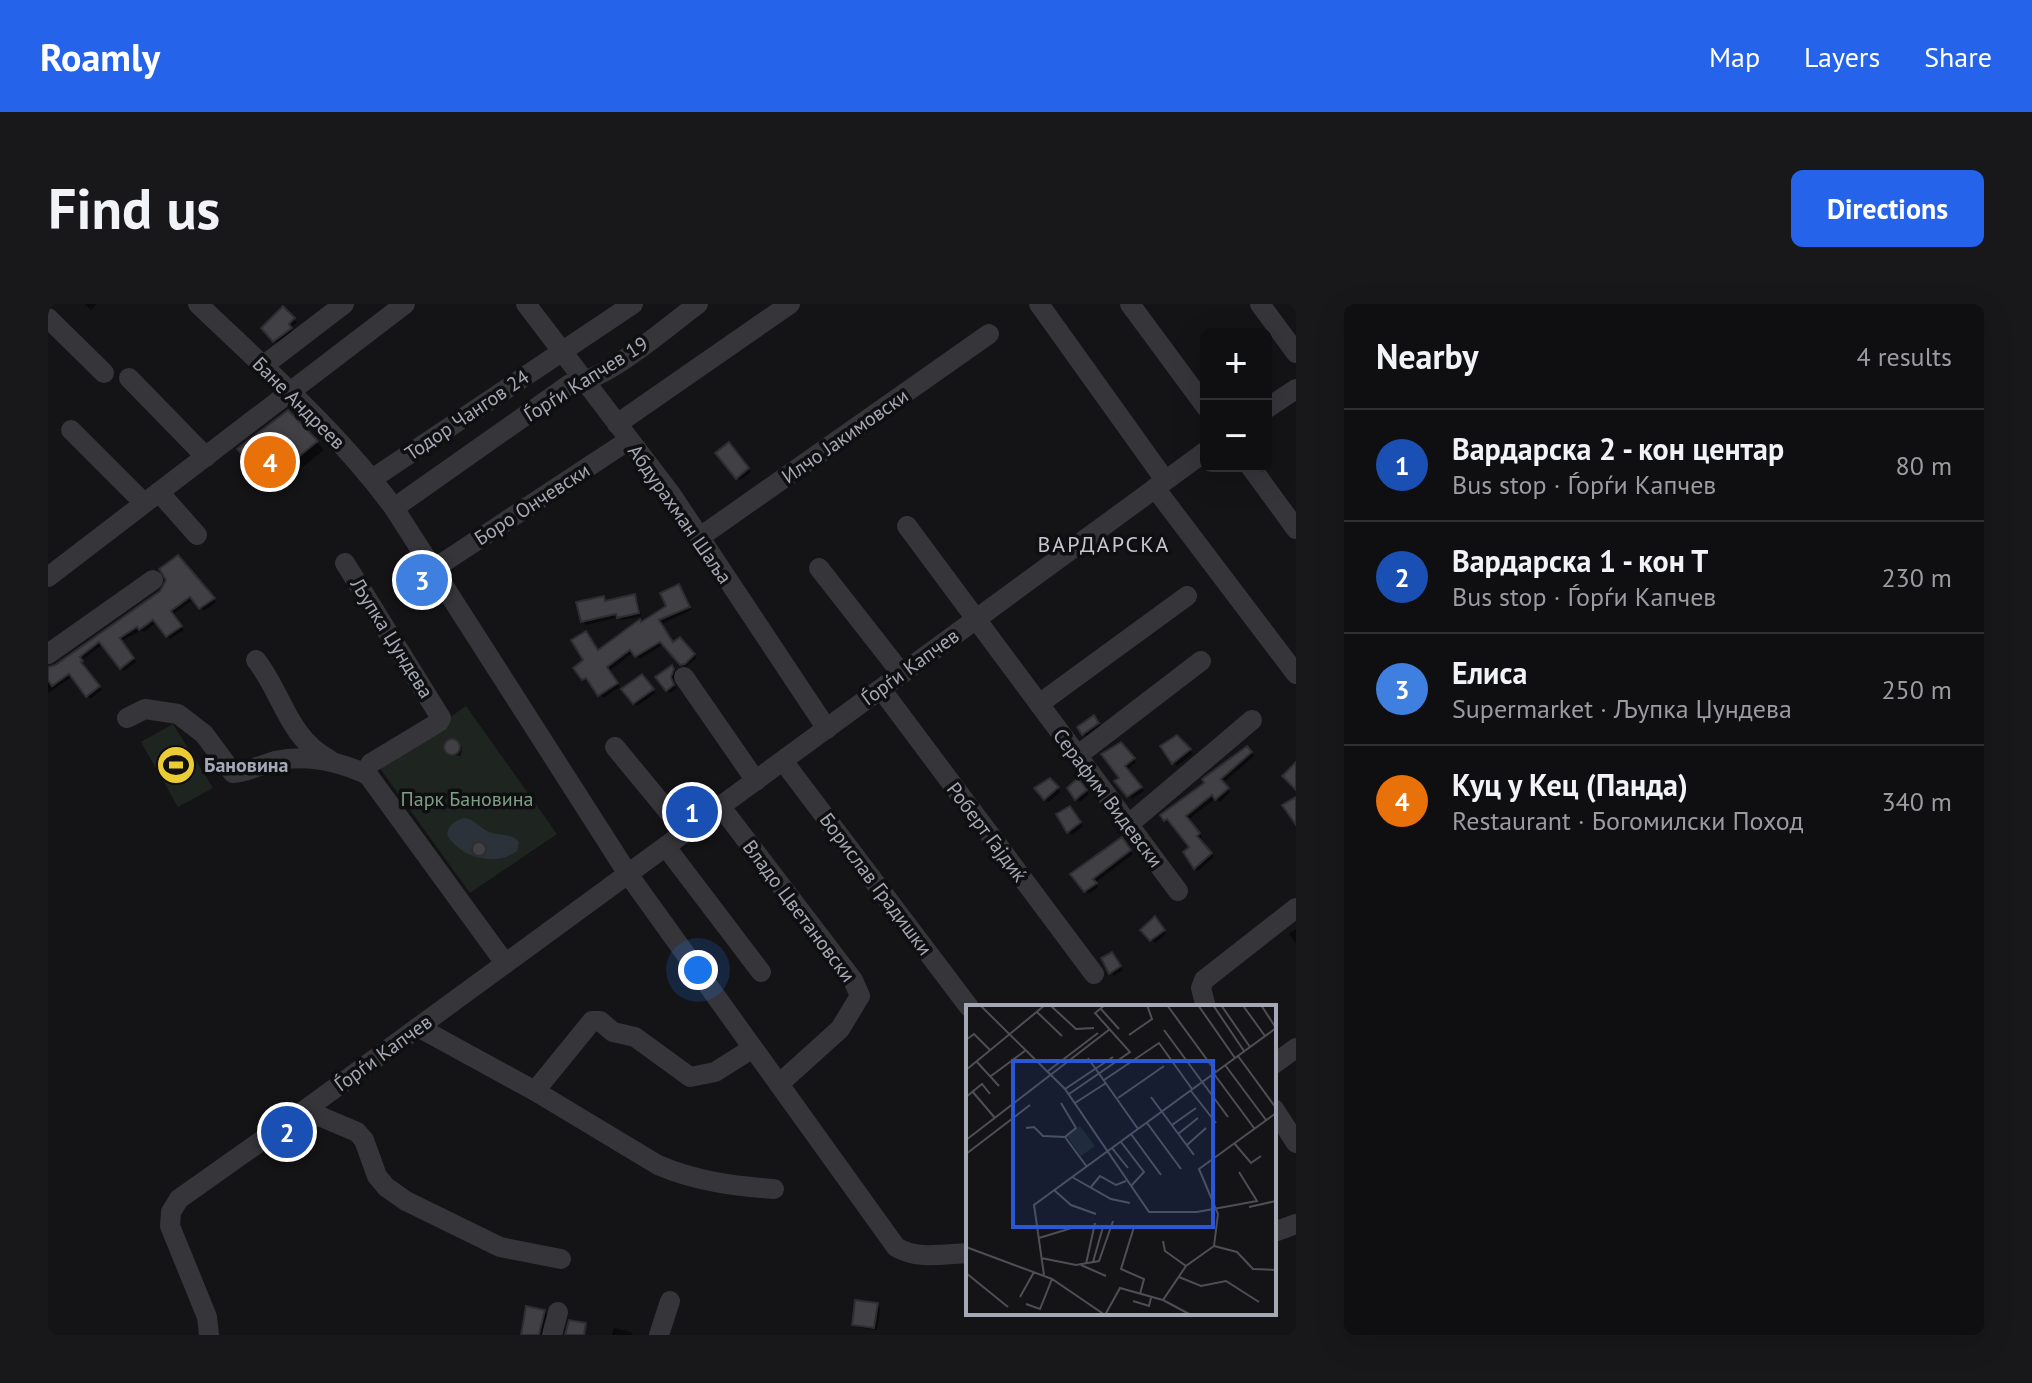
<!DOCTYPE html>
<meta charset="utf-8">
<style>
:root{--surface:#0f0e10;--page:#181719;--text:#f1f3f6;--muted:#9b9c9f;--line:#2f2e30;--accent:#2563eb}
body{margin:0;font-family:"PT Sans",sans-serif;background:var(--page);color:var(--text)}
.controls{position:absolute;right:24px;top:24px;display:grid;overflow:hidden;border-radius:12px;box-shadow:0 8px 32px #0002}
.controls button{width:72px;height:72px;display:grid;place-items:center;padding:0;border:0;border-bottom:2px solid var(--line);background:var(--surface);color:var(--text);font:40px sans-serif}
.you{position:absolute;left:650px;top:666px;width:28px;height:28px;margin:-20px;border:6px solid #fff;border-radius:50%;background:#1a73e8;box-shadow:0 0 0 12px #1a73e833}
.badge{display:grid;place-items:center;width:52px;height:52px;border-radius:50%;background:var(--accent);color:#fff;font-size:26px;font-weight:700}
.pin{position:absolute;translate:-50% -50%;border:4px solid #fff;box-shadow:0 2px 8px #0006}
.list{margin:0;padding:0;list-style:none}
h2{display:flex;justify-content:space-between;align-items:center;height:104px;margin:0;padding:0 32px;font-size:34px}
h2 small{font-size:26px;font-weight:400;color:var(--muted)}
.list li{display:grid;grid-template-columns:52px 1fr auto;gap:24px;align-items:center;box-sizing:border-box;height:112px;padding:0 32px;border-top:2px solid var(--line)}
.list b{display:block;font-size:30px;white-space:nowrap}
.list p{margin:0;font-size:26px;white-space:nowrap;color:var(--muted)}
.list em{font-size:26px;font-style:normal;color:var(--muted)}
.map{position:relative;flex:none;width:1248px;height:1031px;overflow:hidden;border-radius:12px}
header{display:flex;align-items:center;gap:48px;box-sizing:border-box;height:112px;padding:0 40px;background:var(--accent);color:#fff}
header strong{font-size:38px}
nav{display:flex;gap:44px;margin-inline-start:auto;font-size:28px}
.intro{display:flex;align-items:center;justify-content:space-between;box-sizing:border-box;height:192px;padding:0 48px}
h1{margin:0;font-size:56px}
.button{padding:20px 36px;border-radius:12px;background:var(--accent);color:#fff;font-size:28px;font-weight:700}
main{display:flex;gap:48px;padding:0 48px}
aside{flex:1;background:var(--surface);border-radius:12px;box-shadow:0 8px 32px #0002}
.map>svg:first-child{display:block}
.green{fill:#1e2520}
.water{fill:#2c323a}
.shadow{fill:#0007}
.building{fill:#404045;stroke:#2e2d31;stroke-width:2}
.lines{fill:none;stroke-linecap:round;stroke-linejoin:round}
.minor{stroke:#35353a;stroke-width:20}
.labels{text-anchor:middle;stroke-width:7;stroke-linejoin:round;paint-order:stroke}
.street-label{font-size:20px;fill:#a5a8b5;stroke:#0f0e10}
.poi-label{font-size:20px;font-weight:bold;fill:#a5a8b5;stroke:#0f0e10;text-anchor:start}
.park-label{font-size:20px;fill:#7da085;stroke:#0f0e10}
.neighbourhood-label{font-size:22px;letter-spacing:2px;fill:#c6c7d1;stroke:#0f0e10}
.inset-road{fill:none;stroke:#4e4f55;stroke-width:2}
.view{fill:#2b57d4;fill-opacity:0.15;stroke:#2b57d4;stroke-width:4}
.inset-edge{fill:none;stroke:#a5a8b5;stroke-width:4}
</style>
<header>
<strong>Roamly</strong>
<nav><a>Map</a><a>Layers</a><a>Share</a></nav>
</header>
<div class="intro"><h1>Find us</h1><a class="button">Directions</a></div>
<main>
<div class="map">
<svg width="1248" height="1031" viewBox="0 0 1248 1031">
<rect width="100%" height="100%" fill="#141315"/>
<!-- green -->
<g class="green">
<path d="M418 402 509 530 422 589 331 463Z"/>
<path d="M125 420 165 484 130 503 93 438Z"/>
</g>
<!-- water -->
<path class="water" d="M416 514C426 515 430 522 439 527 450 533 462 528 471 538L469 547C448 563 411 554 399 530 401 521 406 517 416 514Z"/>
<!-- shadow -->
<g class="shadow">
<path d="M37 0H49L43 6Z"/>
<path d="M235 5 249 18 243 24 246 28 230 40 216 24Z"/>
<path d="M240 109 276 146 227 185 219 178Z"/>
<path d="M684 144 703 168 692 176 689 173Z"/>
<path d="M130 254 168 298 156 307 146 295 124 311 136 326 122 335 109 318 96 328 94 326 73 337 88 358 76 367 55 340 33 357 36 361 34 362 54 386 42 395 25 372 0 389V365L8 362 114 288Z"/>
<path d="M631 282 643 306 613 320 626 341 632 335 649 354 637 363 616 340 592 355 586 348 561 367 572 383 555 394 542 376 539 378 528 364 621 303Z"/>
<path d="M586 292 590 296 593 312 574 316 571 313 538 321 535 317 555 294 559 298Z"/>
<path d="M624 364 629 370 626 378 628 385 622 389 619 386Z"/>
<path d="M597 375 607 389 589 402 586 399Z"/>
<path d="M1049 416 1053 423 1039 433 1032 423Z"/>
<path d="M1129 433 1145 450 1129 462 1126 458Z"/>
<path d="M404 437 414 443 413 452 404 451 400 448 398 444Z"/>
<path d="M1073 440 1088 458 1079 466 1096 487 1084 495 1074 474Z"/>
<path d="M1199 444 1206 452 1175 479 1182 488 1172 498 1168 494 1140 516 1154 533 1151 536 1166 553 1150 567 1147 564 1144 543 1123 517 1121 519 1117 516Z"/>
<path d="M1002 477 1013 488 1000 498 989 485Z"/>
<path d="M1033 480 1041 490 1032 498 1022 484Z"/>
<path d="M1025 507 1035 522 1024 531 1020 527Z"/>
<path d="M1077 539 1085 550 1047 579 1050 583 1041 590 1025 570Z"/>
<circle cx="432" cy="546" r="5"/>
<path d="M1110 618 1118 630 1107 639 1095 626Z"/>
<path d="M1248 625V639L1241 630Z"/>
<path d="M1067 654 1075 666 1066 672 1055 655Z"/>
<path d="M829 1001 832 1004 829 1026 809 1023 806 1020Z"/>
<path d="M496 1008 500 1012 497 1031H475Z"/>
<path d="M566 1024 583 1028 585 1031H564Z"/>
</g>
<!-- building -->
<g class="building">
<path d="M235 2 247 14 241 20 244 24 225 38 213 24Z"/>
<path d="M240 106 270 137 218 179 189 145Z"/>
<path d="M681 138 701 164 688 175 667 149Z"/>
<path d="M130 251 167 294 151 305 142 293 123 307 134 322 118 333 105 316 91 326 89 323 72 334 86 354 72 365 51 338 32 353 35 357 33 358 52 382 38 393 21 370 4 382 0 376V363L7 361 112 287 118 276 111 265Z"/>
<path d="M631 280 642 303 611 316 625 338 632 333 647 350 637 360 632 361 612 338 587 353 582 346 559 363 570 379 550 392 538 374 534 376 525 364 535 356 523 336 538 327 550 346 592 315 593 318 618 302 612 289Z"/>
<path d="M587 290 591 309 569 314 568 310 533 318 528 298 556 292 557 297Z"/>
<path d="M624 361 626 365 623 373 626 381 618 387 607 373Z"/>
<path d="M594 370 606 385 585 400 573 385Z"/>
<path d="M1046 411 1051 419 1034 431 1029 423Z"/>
<path d="M1129 431 1143 445 1124 460 1112 442Z"/>
<circle cx="404" cy="443" r="8"/>
<path d="M1073 438 1087 454 1077 462 1094 483 1079 493 1066 477 1071 474 1053 450Z"/>
<path d="M1199 442 1204 448 1173 475 1181 484 1167 496 1164 491 1138 512 1152 529 1149 532 1164 549 1146 565 1135 548 1141 543 1119 515 1116 517 1112 511 1156 479 1154 475Z"/>
<path d="M1248 458V486L1234 472Z"/>
<path d="M1002 474 1011 483 996 496 986 484Z"/>
<path d="M1030 474 1039 486 1027 496 1019 484Z"/>
<path d="M1248 493V521L1234 501Z"/>
<path d="M1022 502 1033 518 1019 529 1008 510Z"/>
<path d="M1074 533 1083 546 1045 575 1049 579 1036 588 1022 570Z"/>
<circle cx="431" cy="545" r="7"/>
<path d="M1107 612 1117 626 1102 637 1092 626Z"/>
<path d="M1064 648 1073 662 1061 670 1053 654Z"/>
<path d="M807 996 830 999 826 1024 804 1021Z"/>
<path d="M478 1002 497 1006 491 1031H473Z"/>
<path d="M521 1016 538 1019 536 1031H517Z"/>
</g>
<g class="lines">
<!-- minor -->
<g class="minor">
<path d="M150 0C218 65 290 128 346 204L580 570 848 943C869 956 896 950 920 949"/>
<path d="M478 0 623 190 779 425"/>
<path d="M991 0 1117 176"/>
<path d="M1082 0 1158 103"/>
<path d="M1212 0 1248 49"/>
<path d="M0 14 56 69"/>
<path d="M215 62 296 0"/>
<path d="M81 74 158 153"/>
<path d="M1218 105 1248 85"/>
<path d="M569 120 742 0"/>
<path d="M23 126 96 199"/>
<path d="M1202 162 1248 225"/>
<path d="M324 175 585 0"/>
<path d="M1107 184 1248 370"/>
<path d="M111 188 149 231"/>
<path d="M346 204 522 80C557 78 620 22 650 0"/>
<path d="M859 222 1130 587"/>
<path d="M652 233 941 30"/>
<path d="M297 259 393 414 391 418 323 459 319 465 320 471 457 659"/>
<path d="M387 264 581 136"/>
<path d="M771 264 854 370"/>
<path d="M0 273 357 0"/>
<path d="M0 350 105 276"/>
<path d="M208 356C235 390 239 433 282 456"/>
<path d="M636 373 708 477"/>
<path d="M833 385 1046 670"/>
<path d="M991 400 1139 292"/>
<path d="M79 414 97 405 130 410 156 430 185 469C199 468 213 461 227 457 259 450 292 458 320 471"/>
<path d="M567 443 637 528"/>
<path d="M1029 452 1153 357"/>
<path d="M735 457 921 703"/>
<path d="M673 503 805 676 812 692 792 725 731 780"/>
<path d="M1080 521 1204 416"/>
<path d="M618 543 713 668"/>
<path d="M1158 703 1153 684 1156 676 1248 604"/>
<path d="M370 723 487 787 610 861C647 877 685 882 726 885"/>
<path d="M1226 760 1248 744"/>
<path d="M487 787 544 717H552L565 728 587 733 642 773 667 768 705 744"/>
<path d="M1226 805 1248 839"/>
<path d="M257 806 309 828 316 836 329 872 338 883 358 897 452 943 513 955"/>
<path d="M1226 928 1248 920"/>
<path d="M161 1031 159 1013 122 922 123 908 131 895 257 806 1158 147"/>
<path d="M504 1031 510 1008"/>
<path d="M611 1031 622 997"/>
</g>
</g>
<!-- icons -->
<defs>
<symbol id="stadium-disc" viewBox="-11 -11 22 22"><circle r="9.5" fill="#eccc35" stroke="#0f0e10"/><path d="M0-5a6.5 5 0 1 0 0 10a6.5 5 0 1 0 0-10ZM-3.5-1.8h7v3.6h-7Z" fill="#111"/></symbol>
</defs>
<g fill-rule="evenodd">
<use href="#stadium-disc" x="106" y="439" width="44" height="44"/>
</g>
<g class="labels">
<!-- street labels -->
<g class="street-label">
<text transform="translate(538 75) rotate(-32)" y="7">Ѓорѓи Капчев 19</text>
<text transform="translate(251 99) rotate(45)" y="7">Бане Андреев</text>
<text transform="translate(419 111) rotate(-34)" y="7">Тодор Чангов 24</text>
<text transform="translate(797 132) rotate(-35)" y="7">Илчо Јакимовски</text>
<text transform="translate(484 200) rotate(-33)" y="7">Боро Ончевски</text>
<text transform="translate(632 210) rotate(55)" y="7">Абдурахман Шаља</text>
<text transform="translate(344 334) rotate(58)" y="7">Љупка Џундева</text>
<text transform="translate(862 363) rotate(-36)" y="7">Ѓорѓи Капчев</text>
<text transform="translate(1060 494) rotate(53)" y="7">Серафим Видевски</text>
<text transform="translate(939 528) rotate(53)" y="7">Роберт Гајдиќ</text>
<text transform="translate(828 580) rotate(53)" y="7">Борислав Градишки</text>
<text transform="translate(751 607) rotate(53)" y="7">Владо Цветановски</text>
<text transform="translate(335 749) rotate(-36)" y="7">Ѓорѓи Капчев</text>
</g>
<!-- poi labels -->
<g class="poi-label">
<text x="156" y="468">Бановина</text>
</g>
<!-- park labels -->
<g class="park-label">
<text x="419" y="502">Парк Бановина</text>
</g>
<!-- neighbourhood labels -->
<g class="neighbourhood-label">
<text x="1056" y="248">ВАРДАРСКА</text>
</g>
</g>
<!-- overview -->
<g transform="translate(918 701)">
<rect width="310" height="310" fill="#141315"/>
<path d="M114 121 129 141 115 151 100 130Z" fill="#1e2520"/>
<path class="inset-road" d="M14 0 99 84 183 207H231L291 196 273 167M84 0 110 24 128 23M201 0 250 67M232 0 269 53M247 0 278 46M255 0 284 42M295 0 310 23M278 2 299 31M134 3 153 24M71 7 96 31M198 25 262 112M163 30 186 14 181 0M0 35 8 29 24 45M272 51 310 103M122 53 172 124M10 56 33 81M259 60 300 115M0 65 79 0M82 66 132 28M248 69 288 123M25 71 60 45M138 75 193 38 226 84M99 84 147 52M6 86 29 113M225 86 250 118M103 89 164 47 129 8 139 0M0 92 16 79 24 89M185 92 228 150M152 93 198 61M95 98 110 123 99 132 121 162M109 98 140 78M181 118 215 164M206 120 230 103M60 123 68 122 77 131 99 132M165 129 195 170M212 129 232 113M0 135 144 24M155 137 178 167 165 181M268 138 285 158 295 151M221 140 240 123M146 143 162 163M0 149 64 100M106 172 145 194 164 198M125 182 134 171 150 180 160 176M88 185 105 200 130 209M283 202 310 196M168 222 155 264 178 274 174 289M73 233 109 222M197 236 199 246 220 261M248 241 271 247 287 264 310 265M0 242 86 274 139 310M75 253 110 260 133 256 147 216M127 257 137 222M120 259 129 218M115 260 140 271M0 268 42 302M78 270 68 200 310 23M213 272 235 281 260 276 293 297M54 292 68 267M197 295 225 310M167 296 183 301 185 293M60 299 74 304 86 274M139 310 154 283 197 295 220 261 248 241 252 209 233 164 310 108"/>
<path class="view" d="M47 56H247V222H47Z"/>
<rect width="310" height="310" class="inset-edge"/>
</g>
</svg>
<div class="controls">
<button>+</button>
<button>−</button>
</div>
<div class="you"></div>
<div class="pin badge" style="left:644px;top:508px;background:#1a4fb4">1</div>
<div class="pin badge" style="left:239px;top:828px;background:#1a4fb4">2</div>
<div class="pin badge" style="left:374px;top:276px;background:#3f7fe0">3</div>
<div class="pin badge" style="left:222px;top:158px;background:#e8710a">4</div>
</div>
<aside>
<h2>Nearby<small>4 results</small></h2>
<ul class="list">
<li><span class="badge" style="background:#1a4fb4">1</span><div><b>Вардарска 2 - кон центар</b><p>Bus stop · Ѓорѓи Капчев</p></div><em>80 m</em></li>
<li><span class="badge" style="background:#1a4fb4">2</span><div><b>Вардарска 1 - кон Т</b><p>Bus stop · Ѓорѓи Капчев</p></div><em>230 m</em></li>
<li><span class="badge" style="background:#3f7fe0">3</span><div><b>Елиса</b><p>Supermarket · Љупка Џундева</p></div><em>250 m</em></li>
<li><span class="badge" style="background:#e8710a">4</span><div><b>Куц у Кец (Панда)</b><p>Restaurant · Богомилски Поход</p></div><em>340 m</em></li>
</ul>
</aside>
</main>
